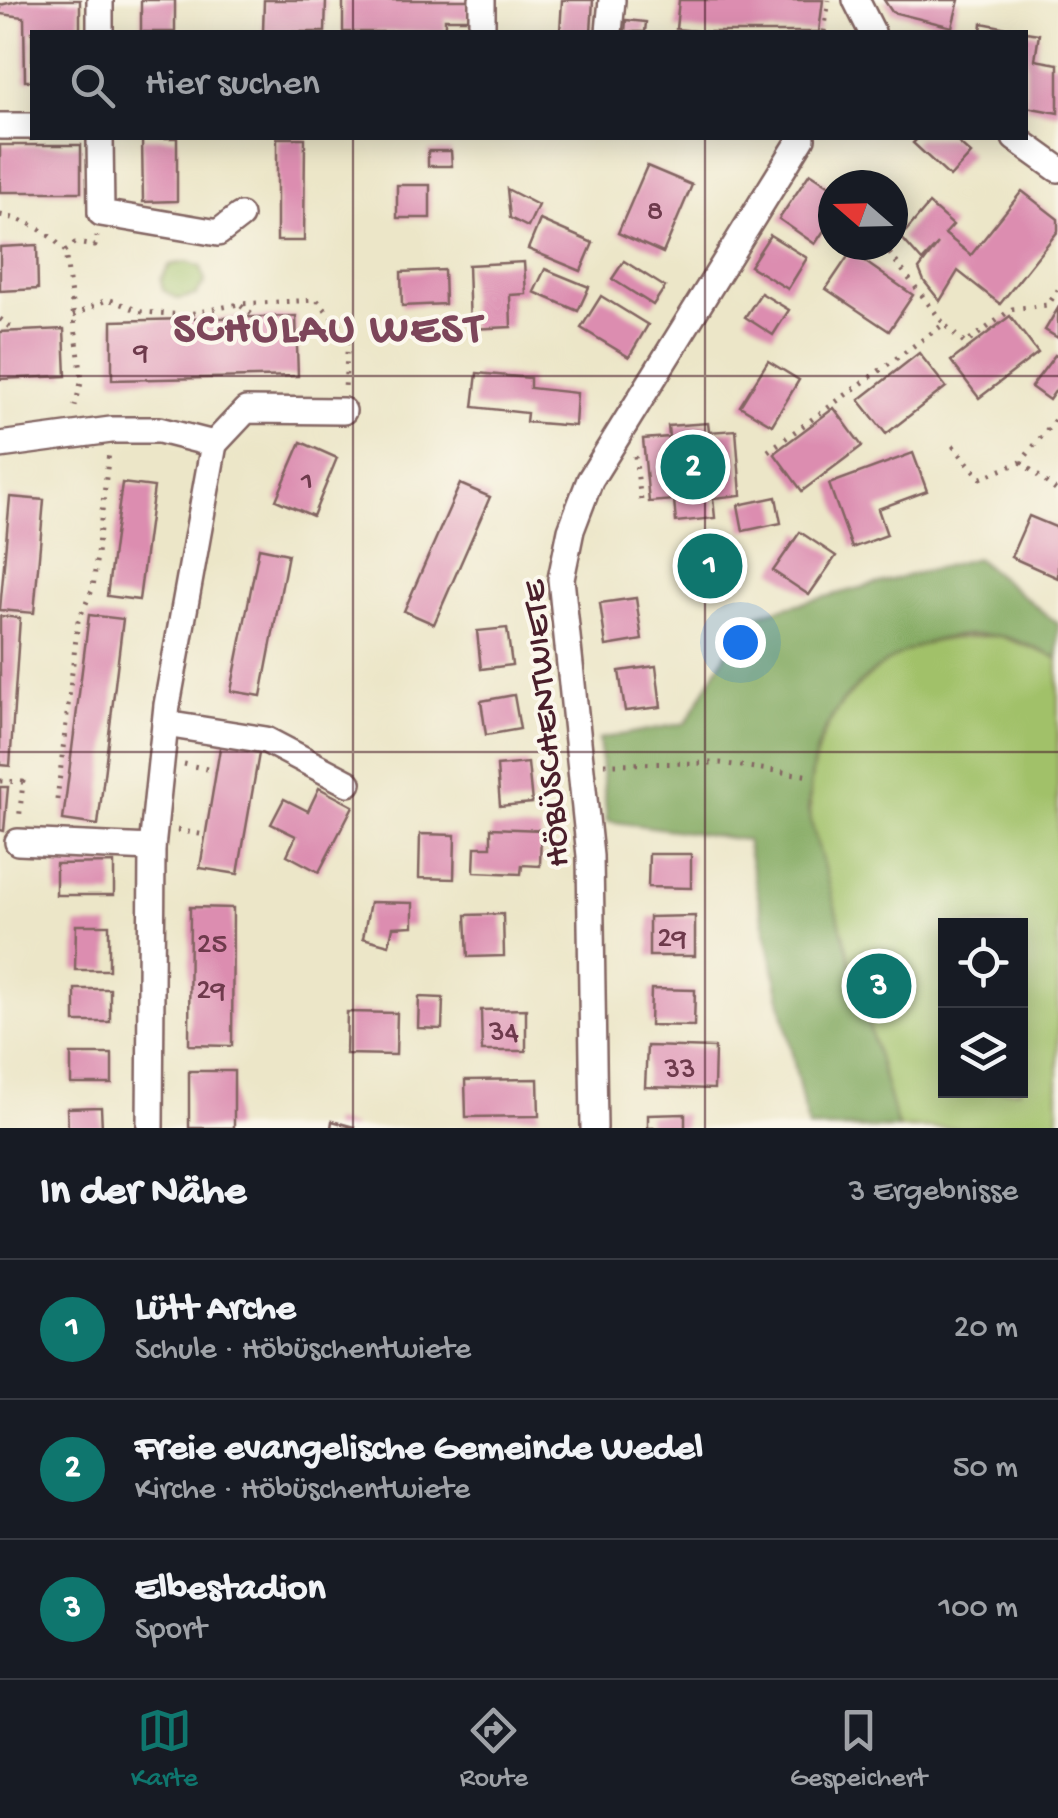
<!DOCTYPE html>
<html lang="de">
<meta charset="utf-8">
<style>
:root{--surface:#171b24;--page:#242831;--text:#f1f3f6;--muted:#9ea1a6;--line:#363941;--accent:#0f766e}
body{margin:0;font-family:"Gochi Hand",sans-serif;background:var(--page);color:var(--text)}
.controls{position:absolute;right:30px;bottom:30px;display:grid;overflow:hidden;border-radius:0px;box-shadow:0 5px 25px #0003}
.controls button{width:90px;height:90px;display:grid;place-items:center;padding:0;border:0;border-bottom:2px solid var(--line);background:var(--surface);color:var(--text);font:50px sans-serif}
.compass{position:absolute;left:818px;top:170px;width:90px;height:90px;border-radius:50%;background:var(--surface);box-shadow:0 5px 25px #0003;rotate:290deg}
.you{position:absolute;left:740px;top:642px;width:35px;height:35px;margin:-25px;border:8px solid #fff;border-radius:50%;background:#1a73e8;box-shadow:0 0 0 15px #1a73e833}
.badge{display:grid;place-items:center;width:65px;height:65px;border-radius:50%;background:var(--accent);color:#fff;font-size:32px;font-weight:700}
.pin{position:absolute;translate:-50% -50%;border:5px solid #fff;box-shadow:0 2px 10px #0006}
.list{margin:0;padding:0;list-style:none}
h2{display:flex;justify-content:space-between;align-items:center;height:130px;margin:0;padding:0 40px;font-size:42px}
h2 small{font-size:32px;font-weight:400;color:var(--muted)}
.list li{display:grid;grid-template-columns:65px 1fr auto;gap:30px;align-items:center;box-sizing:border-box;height:140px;padding:0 40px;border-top:2px solid var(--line)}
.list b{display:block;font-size:38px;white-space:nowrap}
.list p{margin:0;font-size:32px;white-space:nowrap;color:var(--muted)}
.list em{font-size:32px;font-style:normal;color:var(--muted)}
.icon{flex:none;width:55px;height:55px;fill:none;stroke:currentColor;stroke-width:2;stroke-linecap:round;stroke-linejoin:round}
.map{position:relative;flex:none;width:1058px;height:1128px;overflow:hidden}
.search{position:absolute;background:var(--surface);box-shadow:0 5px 25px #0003;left:30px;right:30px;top:30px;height:110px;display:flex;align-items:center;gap:25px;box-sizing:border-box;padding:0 35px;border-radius:0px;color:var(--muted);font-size:38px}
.sheet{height:550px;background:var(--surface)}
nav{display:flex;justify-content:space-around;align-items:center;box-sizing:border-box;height:140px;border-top:2px solid var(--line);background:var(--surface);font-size:28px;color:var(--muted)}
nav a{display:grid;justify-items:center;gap:5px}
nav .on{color:var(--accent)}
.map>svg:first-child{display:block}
.green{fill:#a1c169;stroke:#76704a;stroke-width:2.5;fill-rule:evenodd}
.forest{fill:#80a75d;stroke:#656344;stroke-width:2.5}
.building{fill:#dc8db0}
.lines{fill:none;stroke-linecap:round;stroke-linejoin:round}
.minor-casing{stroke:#836562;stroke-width:30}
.path{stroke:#836562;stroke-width:5;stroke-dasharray:2.5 8;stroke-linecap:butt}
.minor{stroke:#fff;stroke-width:25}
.grid{fill:none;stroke:#4a1f2b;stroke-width:2.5;stroke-opacity:0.55}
.labels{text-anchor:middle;stroke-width:8;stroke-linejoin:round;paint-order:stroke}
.number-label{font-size:30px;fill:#6e3a4c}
.street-label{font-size:35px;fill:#4a1f2b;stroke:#fbf7ec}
.district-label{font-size:45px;font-weight:bold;letter-spacing:2.5px;fill:#7d465a;stroke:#fbf7ec}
</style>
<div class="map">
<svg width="1058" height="1128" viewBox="0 0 1058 1128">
<rect width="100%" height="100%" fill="#fbf7ec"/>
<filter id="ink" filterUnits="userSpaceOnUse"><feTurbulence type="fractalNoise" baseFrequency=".01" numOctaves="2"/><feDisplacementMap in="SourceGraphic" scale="20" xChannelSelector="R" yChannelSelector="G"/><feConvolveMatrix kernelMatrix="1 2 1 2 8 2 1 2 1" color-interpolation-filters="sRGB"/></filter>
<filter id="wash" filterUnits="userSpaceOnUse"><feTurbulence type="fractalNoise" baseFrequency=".0048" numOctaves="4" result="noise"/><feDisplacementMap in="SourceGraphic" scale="40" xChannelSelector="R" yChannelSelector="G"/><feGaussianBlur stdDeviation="2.25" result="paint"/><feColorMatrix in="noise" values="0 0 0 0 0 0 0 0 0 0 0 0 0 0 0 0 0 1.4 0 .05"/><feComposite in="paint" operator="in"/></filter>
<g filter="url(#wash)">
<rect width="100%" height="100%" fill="#ece6c8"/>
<!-- green -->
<g class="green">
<path d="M187 262 201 267 205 282 196 295 178 299 163 290 161 279 170 265Z"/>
<path d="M1000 636 1058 658V1128H898L815 844C800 775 819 715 875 671 883 665 892 657 900 652 932 638 966 637 1000 636ZM946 926H1020V1090H946Z"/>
</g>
<!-- forest -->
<path class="forest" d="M976 558 1058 624V658C1040 651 1019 639 1000 636 930 626 857 667 826 728 812 754 810 783 808 811L898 1128H808L746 840 607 821 599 739 686 723 747 617Z"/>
<g id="blocks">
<!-- building -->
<g class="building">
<path d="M22 0H80V32H32V81H25L24 17 0 14V5Z"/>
<rect x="141" y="0" width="34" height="32"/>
<path d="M264 0H326L325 32H263Z"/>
<path d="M343 0H468L469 19H445V32H343Z"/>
<path d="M562 0H593L591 32H560Z"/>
<path d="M679 0H823L819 32H706L676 29Z"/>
<path d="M884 0H959L952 27 892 12Z"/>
<path d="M626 20 646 22 645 32H625Z"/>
<path d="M982 23 1022 31 1021 32H981Z"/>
<path d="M1026 32 1039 34 1035 60 1058 64V113L1026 107Z"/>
<path d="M142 138H177V201L143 202Z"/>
<path d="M277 138H305L304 241H277Z"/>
<path d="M918 138H953L971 154 950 177 913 143Z"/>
<rect x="0" y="145" width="81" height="47"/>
<path d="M428 151H451L452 166H428Z"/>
<path d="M647 166 692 185 663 253 618 233Z"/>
<path d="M810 173 833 188V217L815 244 779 219Z"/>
<rect x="397" y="185" width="33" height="33"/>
<path d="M507 189 538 205 528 227 510 218Z"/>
<path d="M1022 191 1058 219V231L1000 304 958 271 940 301 924 281 919 269 938 244 922 261 901 237 929 204 953 225 945 234 971 255Z"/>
<path d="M540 220 593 243 581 271 528 249Z"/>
<path d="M770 235 807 258 788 289 750 266Z"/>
<path d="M37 245 38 289 0 291V247Z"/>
<path d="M851 252 913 295 889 331 826 289Z"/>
<path d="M624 261 665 287 653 305 612 279Z"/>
<path d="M524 262 526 294 510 295 511 327 470 329 468 265Z"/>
<path d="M545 269 589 287 578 311 534 292Z"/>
<path d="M444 270 445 304 402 306 401 272Z"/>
<path d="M761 293 789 310 773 335 745 317Z"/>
<path d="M601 296 648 325 629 357 581 328Z"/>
<path d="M1058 308V338L1045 330Z"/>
<path d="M296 316 298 376 112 380V321Z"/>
<path d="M1010 316 1038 353 979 398 951 361Z"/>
<path d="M64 329 66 376 0 379V332Z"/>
<path d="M919 353 946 387 886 434 859 400Z"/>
<path d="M1055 355 1058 357V387L1049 400 1031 387Z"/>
<path d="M768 361 799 380 772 425 740 406Z"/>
<path d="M477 373 530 378V388L577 393 575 426 526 422 527 413 473 407Z"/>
<path d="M834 408 862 446 802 491 774 453Z"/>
<path d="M708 423 709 432 736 430 741 495 713 498 715 518 676 522 674 500 649 502 643 439 669 437 668 426Z"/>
<path d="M301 442 337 458 313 516 276 500Z"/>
<path d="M913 453 927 491 878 509 887 535 852 548 829 484Z"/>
<path d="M122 483 154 487 139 600 107 596Z"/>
<path d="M460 484 490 497 434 624 404 611Z"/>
<path d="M10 497 44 500 34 613 0 610Z"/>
<path d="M776 497 781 523 743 531 738 505Z"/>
<path d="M1029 516 1058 528V578L1011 557Z"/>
<path d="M800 532 836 556 809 595 773 571Z"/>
<path d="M259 548 288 554 261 696 231 691Z"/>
<path d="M636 598 642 640 606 646 600 603Z"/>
<path d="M89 615 123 619 98 825 63 820Z"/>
<path d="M0 616 20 618 10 766 0 765Z"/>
<path d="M507 628 512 665 481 669 477 631Z"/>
<path d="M656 666 661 707 625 711 619 671Z"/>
<path d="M514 695 520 729 486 735 481 701Z"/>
<path d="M222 736 261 742 238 874 200 868Z"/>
<path d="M528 763 532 803 500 806 497 766Z"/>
<path d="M0 787H8L4 831 0 830Z"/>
<path d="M319 788 353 806 319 872 287 855 296 836 271 824 284 799 308 811Z"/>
<path d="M491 828 541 830 540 866 522 865 521 874 474 872 475 847H491Z"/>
<path d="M420 834 455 835 454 879 419 878Z"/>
<path d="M649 854H691V888L648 887Z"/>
<path d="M114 863V895H56V864Z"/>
<path d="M370 902 413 903V926L393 927 389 945 363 938Z"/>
<path d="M190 907 233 908 232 1046 189 1045Z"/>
<path d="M503 914 504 956 468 957 466 915Z"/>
<path d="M695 916V956H649V917Z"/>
<path d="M76 925H109V970H75Z"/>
<rect x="75" y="989" width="35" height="33"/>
<path d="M651 989 695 990 694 1026 650 1025Z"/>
<path d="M419 997 443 998 442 1029 418 1028Z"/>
<path d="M526 1009V1051H482L481 1010Z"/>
<path d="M347 1012 397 1013 396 1055 346 1054Z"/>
<path d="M647 1046 715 1048 714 1089 645 1087Z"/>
<rect x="71" y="1054" width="41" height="30"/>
<rect x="189" y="1071" width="45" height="57"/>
<path d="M538 1079 539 1116 466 1117 465 1080Z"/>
<path d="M101 1107 102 1128H68L67 1108Z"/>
<path d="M685 1114V1128H648V1115Z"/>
<path d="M332 1121 354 1127V1128H331Z"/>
</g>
</g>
</g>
<g filter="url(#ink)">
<use href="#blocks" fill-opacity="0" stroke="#836562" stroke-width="2.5"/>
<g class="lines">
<defs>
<g id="minor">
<path d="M100 0V32"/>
<path d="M856 0 872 32"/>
<path d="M482 32V0"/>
<path d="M609 32 612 0"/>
<path d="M0 126H32"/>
<path d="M100 138 101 213 218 233 240 216"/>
<path d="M1015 138 1058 169"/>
<path d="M214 444 246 410 343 411"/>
<path d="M0 445 111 430H159L214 444"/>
<path d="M165 724 266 740 348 783"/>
<path d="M18 842 152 848"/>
<path d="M150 1128 152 848 167 705 214 444"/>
<path d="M594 1128 590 856 561 579 571 530 590 480 802 138"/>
</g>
</defs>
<!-- minor casing -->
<use href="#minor" class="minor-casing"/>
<!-- path -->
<g class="path">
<path d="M824 32 829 0"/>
<path d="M0 215C26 220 47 230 65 251L82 379 74 410"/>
<path d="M883 245 944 324"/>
<path d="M65 251 75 243 95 246 97 236"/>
<path d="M241 306 255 317"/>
<path d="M73 316 108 299 142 312 184 315 239 304 317 300 348 336 345 389"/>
<path d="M0 319 16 331"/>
<path d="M953 446 981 478 1021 462 1058 416"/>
<path d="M768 451 944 324 965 344 1012 309 1048 305 1058 290"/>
<path d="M635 456 642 508"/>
<path d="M1021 462 1058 492"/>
<path d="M184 764 216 771"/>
<path d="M604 764 720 763 811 776"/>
<path d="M0 781 23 782 19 821"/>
<path d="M57 800 78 621 93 588 109 452"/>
<path d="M177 830 205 835"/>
</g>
<!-- minor -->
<use href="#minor" class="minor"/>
</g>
</g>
<!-- grid -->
<path class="grid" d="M353 0V32M705 0V32M353 138V1128M705 138V1128M0 376H1058M0 752H1058"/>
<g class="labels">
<!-- number labels -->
<g class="number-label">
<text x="655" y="219">8</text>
<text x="141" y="360">9</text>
<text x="307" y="489">1</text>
<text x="672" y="946">29</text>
<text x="212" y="952">25</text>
<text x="211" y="998">29</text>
<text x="504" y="1040">34</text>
<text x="680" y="1077">33</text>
</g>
<!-- street labels -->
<g class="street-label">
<text transform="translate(543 724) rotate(-95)" y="12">HÖBÜSCHENTWIETE</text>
</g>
<!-- district labels -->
<g class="district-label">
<text x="329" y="340">SCHULAU WEST</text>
</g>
</g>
</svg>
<div class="controls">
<button><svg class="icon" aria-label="locate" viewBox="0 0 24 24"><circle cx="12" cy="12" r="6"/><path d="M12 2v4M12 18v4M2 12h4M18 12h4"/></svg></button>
<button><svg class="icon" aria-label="layers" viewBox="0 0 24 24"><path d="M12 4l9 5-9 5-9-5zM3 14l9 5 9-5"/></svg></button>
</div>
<svg class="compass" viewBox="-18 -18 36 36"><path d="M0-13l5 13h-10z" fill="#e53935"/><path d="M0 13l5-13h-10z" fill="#9ea1a6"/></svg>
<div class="you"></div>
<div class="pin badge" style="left:710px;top:566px">1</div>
<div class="pin badge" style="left:693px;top:467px">2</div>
<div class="pin badge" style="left:879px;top:986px">3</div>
<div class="search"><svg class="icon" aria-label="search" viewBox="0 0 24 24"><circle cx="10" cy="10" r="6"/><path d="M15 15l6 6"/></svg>Hier suchen</div>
</div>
<section class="sheet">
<h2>In der Nähe<small>3 Ergebnisse</small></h2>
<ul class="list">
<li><span class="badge">1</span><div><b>Lütt Arche</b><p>Schule · Höbüschentwiete</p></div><em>20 m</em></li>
<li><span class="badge">2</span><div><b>Freie evangelische Gemeinde Wedel</b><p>Kirche · Höbüschentwiete</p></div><em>50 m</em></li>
<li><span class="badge">3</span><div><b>Elbestadion</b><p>Sport</p></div><em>100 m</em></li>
</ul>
</section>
<nav>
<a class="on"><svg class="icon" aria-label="map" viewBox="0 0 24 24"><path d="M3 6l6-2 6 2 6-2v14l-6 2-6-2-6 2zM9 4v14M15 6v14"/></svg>Karte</a>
<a><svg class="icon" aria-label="directions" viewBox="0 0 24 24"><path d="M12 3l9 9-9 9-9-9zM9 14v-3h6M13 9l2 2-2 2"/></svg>Route</a>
<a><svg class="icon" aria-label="saved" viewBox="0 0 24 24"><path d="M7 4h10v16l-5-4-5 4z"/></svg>Gespeichert</a>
</nav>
